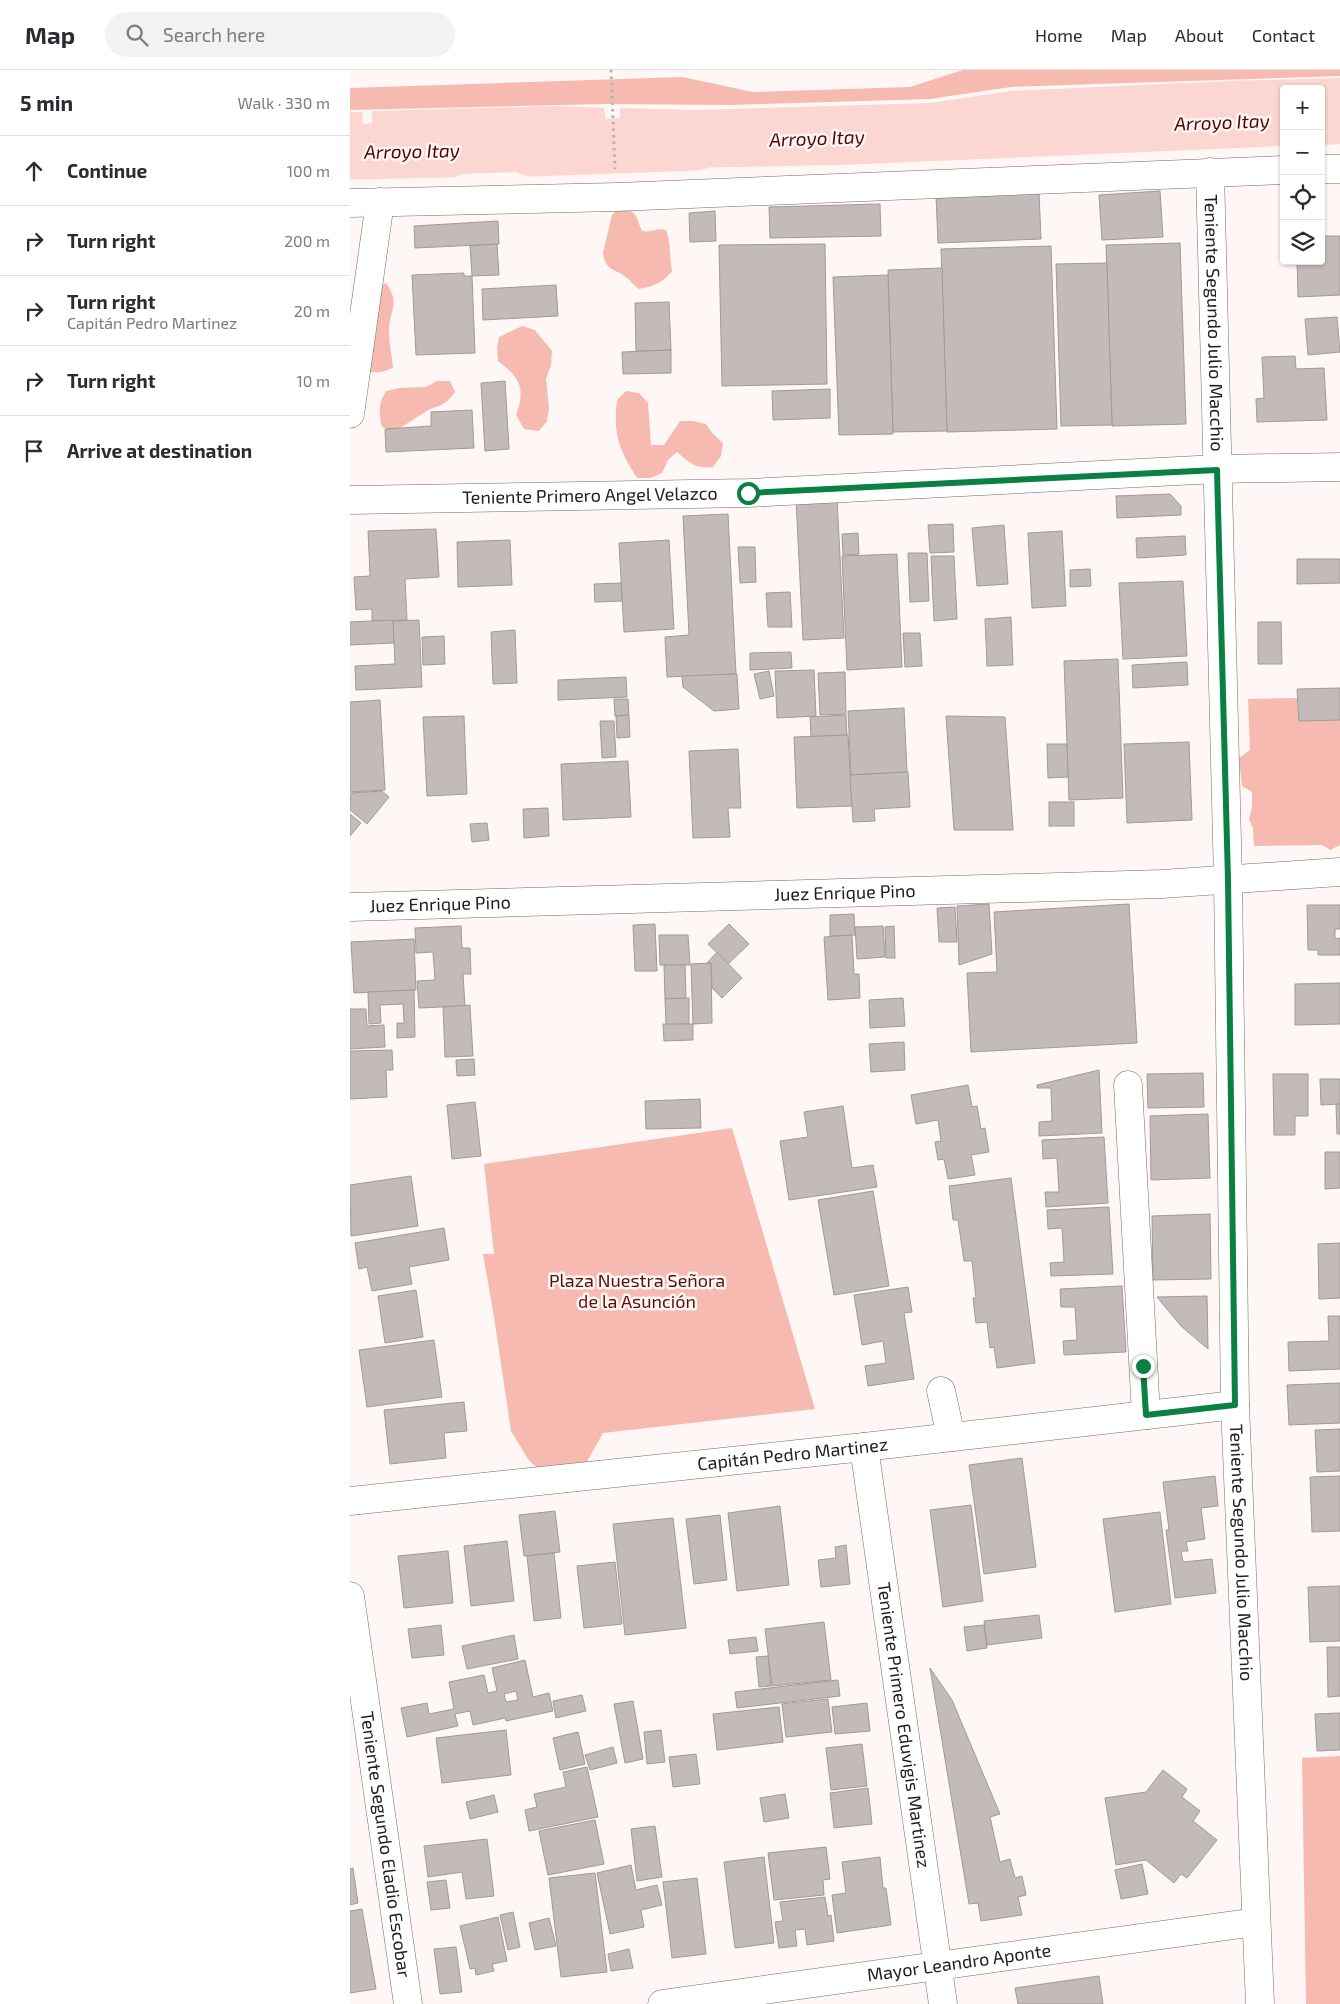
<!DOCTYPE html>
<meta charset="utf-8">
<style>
:root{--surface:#fff;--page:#f2f2f3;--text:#2b2b33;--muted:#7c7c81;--line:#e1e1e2}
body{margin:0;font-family:"Exo 2",sans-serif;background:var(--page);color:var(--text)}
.controls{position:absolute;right:15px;top:15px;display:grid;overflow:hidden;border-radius:5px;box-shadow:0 1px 4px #0004}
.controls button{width:45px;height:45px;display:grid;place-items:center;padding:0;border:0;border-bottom:1px solid var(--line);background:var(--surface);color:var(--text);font:25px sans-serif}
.stop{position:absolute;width:15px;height:15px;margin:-11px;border:4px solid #0b8043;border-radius:50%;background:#fff}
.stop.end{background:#0b8043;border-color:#fff;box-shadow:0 1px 5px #0008}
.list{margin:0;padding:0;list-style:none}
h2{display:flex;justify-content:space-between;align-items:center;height:65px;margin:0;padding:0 20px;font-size:21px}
h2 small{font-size:16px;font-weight:400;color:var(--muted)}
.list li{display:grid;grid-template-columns:32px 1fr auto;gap:15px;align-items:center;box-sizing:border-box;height:70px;padding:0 20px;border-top:1px solid var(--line)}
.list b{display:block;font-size:19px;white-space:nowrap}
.list p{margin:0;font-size:16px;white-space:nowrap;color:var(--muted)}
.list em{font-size:16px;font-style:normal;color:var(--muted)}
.icon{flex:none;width:28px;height:28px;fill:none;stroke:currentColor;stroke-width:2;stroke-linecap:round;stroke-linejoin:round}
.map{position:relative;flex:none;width:990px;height:1934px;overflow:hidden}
header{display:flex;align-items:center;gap:30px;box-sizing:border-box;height:70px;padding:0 25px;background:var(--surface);border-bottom:1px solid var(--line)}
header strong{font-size:24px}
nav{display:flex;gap:28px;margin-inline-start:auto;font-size:18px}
.search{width:350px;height:45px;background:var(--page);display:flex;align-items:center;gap:12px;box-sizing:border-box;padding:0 18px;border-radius:28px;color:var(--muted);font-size:19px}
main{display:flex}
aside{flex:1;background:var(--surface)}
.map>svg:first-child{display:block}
.green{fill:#f6bab0}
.water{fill:#fcd6d0}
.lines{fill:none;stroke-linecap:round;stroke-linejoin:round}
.river{stroke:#fcd6d0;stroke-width:55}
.building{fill:#c2bbba;stroke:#a19a99;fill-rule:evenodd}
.minor-casing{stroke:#716b6a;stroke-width:29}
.major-casing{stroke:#716b6a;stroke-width:29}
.path{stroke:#b9b3b2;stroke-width:3;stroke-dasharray:2.5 4;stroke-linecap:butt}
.minor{stroke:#fff;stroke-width:28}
.major{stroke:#fff;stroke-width:28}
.route{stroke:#0b8043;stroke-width:6}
.labels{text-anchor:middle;stroke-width:5;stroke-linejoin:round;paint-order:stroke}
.street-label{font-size:18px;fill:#22201f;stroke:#fef7f5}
.park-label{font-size:18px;fill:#5c0e09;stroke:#fef7f5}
.water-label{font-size:19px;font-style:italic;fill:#530302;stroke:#fef7f5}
</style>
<header>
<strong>Map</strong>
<div class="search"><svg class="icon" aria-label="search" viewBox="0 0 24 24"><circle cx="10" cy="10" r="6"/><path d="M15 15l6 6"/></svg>Search here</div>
<nav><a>Home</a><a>Map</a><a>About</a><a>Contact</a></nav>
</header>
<main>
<aside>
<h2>5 min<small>Walk · 330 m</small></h2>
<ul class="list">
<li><svg class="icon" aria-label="ahead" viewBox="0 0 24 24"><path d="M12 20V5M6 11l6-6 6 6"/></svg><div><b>Continue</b></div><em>100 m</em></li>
<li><svg class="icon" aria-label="right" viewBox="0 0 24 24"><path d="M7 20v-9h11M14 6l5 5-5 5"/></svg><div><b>Turn right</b></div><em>200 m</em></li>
<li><svg class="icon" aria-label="right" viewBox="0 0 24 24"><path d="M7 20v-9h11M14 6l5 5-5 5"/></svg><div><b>Turn right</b><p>Capitán Pedro Martinez</p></div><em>20 m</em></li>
<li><svg class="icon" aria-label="right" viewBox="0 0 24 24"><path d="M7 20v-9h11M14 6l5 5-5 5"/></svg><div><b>Turn right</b></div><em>10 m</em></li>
<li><svg class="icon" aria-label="arrive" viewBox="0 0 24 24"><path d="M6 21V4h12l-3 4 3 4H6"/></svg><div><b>Arrive at destination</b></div></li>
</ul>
</aside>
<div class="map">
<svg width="990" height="1934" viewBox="0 0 990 1934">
<rect width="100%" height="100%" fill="#fef7f5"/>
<!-- green -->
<g class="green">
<path d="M613 0H990V6L661 17 580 29 379 35 254 34 0 40V18L332 7 403 22 560 17Z"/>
<path d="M267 140C287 139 285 144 292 161 301 163 307 157 316 160 320 168 320 191 322 201 314 212 302 217 289 219 284 216 282 212 277 208 266 198 256 203 253 183L262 145Z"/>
<path d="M36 213C51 234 39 240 39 262 39 274 42 286 43 298L31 302 6 303 13 223Z"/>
<path d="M172 256 185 260 202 281 201 295 196 309 199 338 197 351 189 361 174 359 166 345C176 318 170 308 148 291L147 278 149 267Z"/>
<path d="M87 311H100L105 322C91 341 87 333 72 344 62 350 54 356 44 361L32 357C29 341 28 335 36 321L49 318 76 317Z"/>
<path d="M276 321 289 323 298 333 301 375H314L330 351H343L356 354 363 364 373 373 371 386 363 397C345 399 340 393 327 382L318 390 312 403 301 408H287C269 379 263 365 267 330Z"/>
<path d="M990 627V775L980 780 972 775 904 776 903 758 899 749 902 738V722L892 716 889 688 900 680 898 629Z"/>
<path d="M382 1058 465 1339 253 1363 234 1397 190 1401 178 1389 161 1361 144 1247 133 1184H144L134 1094Z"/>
<path d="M990 1686V1934H956L952 1688Z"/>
</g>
<!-- water -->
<path class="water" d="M990 8V74L971 75V19H934V76L490 95 272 99 271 51H256L258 99 24 107 22 54 12 55 14 107 0 108V42H12L13 54 22 53V41L210 36 254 38 256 51H270V38L347 40 580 33 661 21 880 11Z"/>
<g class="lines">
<!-- river -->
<g class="river">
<path d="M182 79 346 73"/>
<path d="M0 82 99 80"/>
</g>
</g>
<!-- building -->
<g class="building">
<path d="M810 121 813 167 752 170 749 125Z"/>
<path d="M689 122 691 169 588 173 586 126Z"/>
<path d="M530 134 531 166 420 168 419 137Z"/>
<path d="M365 141 366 171 340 172 339 143Z"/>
<path d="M148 151 149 174 65 178 64 156Z"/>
<path d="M971 166H990V225L948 227 947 191H971Z"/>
<path d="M830 173 836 354 762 356 756 175Z"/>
<path d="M147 174 149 205 122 206 120 176Z"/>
<path d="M475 174 477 314 372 316 369 175Z"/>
<path d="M701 176 707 359 597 362 591 179Z"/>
<path d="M757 193 762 355 711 356 706 194Z"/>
<path d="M592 198 597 361 543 362 538 200Z"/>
<path d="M114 203V206H122L125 283 66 285 62 205Z"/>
<path d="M538 205 543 364 489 365 483 207Z"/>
<path d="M206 215 208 246 133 250 132 219Z"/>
<path d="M319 232 321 280 286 281 285 233Z"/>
<path d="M987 247 990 282 958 285 955 249Z"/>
<path d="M321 280V303L273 304 272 282Z"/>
<path d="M945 286 946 299 974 298 977 350 907 352 906 329 914 328 912 287Z"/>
<path d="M155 311 159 379 135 381 131 313Z"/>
<path d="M480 319V348L423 350 422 321Z"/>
<path d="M122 340 124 378 36 382 35 359 81 356V342Z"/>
<path d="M820 424 831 436V445L767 448 766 426Z"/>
<path d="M487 427 494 568 453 570 446 429Z"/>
<path d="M378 444 386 604 317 607 315 567 339 565 333 446Z"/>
<path d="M603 454 604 482 580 483 578 455Z"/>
<path d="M654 455 658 514 627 516 622 458Z"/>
<path d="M86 459 89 507 55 509 57 550 22 551V539L6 540 4 507 20 506 18 461Z"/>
<path d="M712 461 716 536 682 538 678 463Z"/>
<path d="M508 463 509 484 493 485 492 464Z"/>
<path d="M835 466 836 485 787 488 786 468Z"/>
<path d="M160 470 162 515 108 517 107 472Z"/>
<path d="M319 470 324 559 274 562 269 473Z"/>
<path d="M388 477H405L406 512 390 513Z"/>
<path d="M558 483H577L579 531 560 532Z"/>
<path d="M547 484 552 597 497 600 492 486Z"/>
<path d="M581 486H604L607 549 584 551Z"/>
<path d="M947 489H990V513L947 514Z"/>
<path d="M740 499 741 516 720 517V500Z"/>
<path d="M833 511 837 586 773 589 769 513Z"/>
<path d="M271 513 272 531 245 532 244 514Z"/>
<path d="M440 522 442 557H418L416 523Z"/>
<path d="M661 547 663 595 637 596 635 549Z"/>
<path d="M43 550 44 573 0 575V552Z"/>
<path d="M69 550 72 617 6 620 5 596 45 594 43 551Z"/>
<path d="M908 552H931L932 594H908Z"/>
<path d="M165 560 167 613 143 614 141 562Z"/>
<path d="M553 563H570L572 596 555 597Z"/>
<path d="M94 566 95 594 73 595 72 567Z"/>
<path d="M441 582 442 598 400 600V583Z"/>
<path d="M768 589 773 728 719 730 714 591Z"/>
<path d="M837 592 838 615 783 618 782 595Z"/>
<path d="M464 600 466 646 427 648 425 601Z"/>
<path d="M419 601 424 626 410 629 404 604Z"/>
<path d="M495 602 496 644 470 645 468 603Z"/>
<path d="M387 604 389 639 364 641 333 617 332 606Z"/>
<path d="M276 607 277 627 208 630V610Z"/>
<path d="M990 618V650L949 651 947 619Z"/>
<path d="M264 629H278L279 645 265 646Z"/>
<path d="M30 630 35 720 0 722V632Z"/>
<path d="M554 638 557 702 501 705 498 641Z"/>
<path d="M279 645 280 667 267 668 266 646Z"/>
<path d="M496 645 497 665 461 667 460 647Z"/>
<path d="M114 646 117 724 77 726 73 647Z"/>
<path d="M596 646 655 647 663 760H604Z"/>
<path d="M250 651H264L266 687 252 688Z"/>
<path d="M498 665 502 736 447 738 444 667Z"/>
<path d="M839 672 842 750 777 753 774 674Z"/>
<path d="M697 674H717L718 707 698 708Z"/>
<path d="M388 679 391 738H378L380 767 343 768 339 681Z"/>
<path d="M278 691 281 747 213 750 211 694Z"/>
<path d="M558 702 560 737 524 739 525 751 503 752 500 705Z"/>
<path d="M32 721 39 727 17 754 0 740 1 723Z"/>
<rect x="699" y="732" width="25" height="24"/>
<path d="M198 738 199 766 174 768 173 739Z"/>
<path d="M0 744 11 753 0 766Z"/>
<path d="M137 753 139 770 122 772 120 754Z"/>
<path d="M639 834 642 884 609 895 607 836Z"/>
<path d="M779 834 787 973 621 982 617 903 647 902 644 842Z"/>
<path d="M957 835H990V859H985V869L990 868V885H968V880H958Z"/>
<path d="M605 837 607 872H589L587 838Z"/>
<path d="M504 844 505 865 480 866V845Z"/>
<path d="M305 854 307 901H285L283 855Z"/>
<path d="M379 854 399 874 378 894 358 874Z"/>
<path d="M111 856 112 878H120L121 904H113L115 936 69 938 67 911 85 910 83 882 66 883 65 858Z"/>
<path d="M533 856 535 887 507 889 505 857Z"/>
<path d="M544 856 545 888H536L535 857Z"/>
<path d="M309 865H338L340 895H310Z"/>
<path d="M502 865 504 904H509L510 928 478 930 474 867Z"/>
<path d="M64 869 66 920 4 923 1 872Z"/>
<path d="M367 882 392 908 372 928 362 918 361 893H357Z"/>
<path d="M361 893 362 953 343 954 341 894Z"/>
<path d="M314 895H335L336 928 315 929Z"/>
<path d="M990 913V954L945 955V914Z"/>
<path d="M64 920 65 967 47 968V953H54L53 934 30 935 31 953 19 954 18 922Z"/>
<path d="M339 928V954L316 955 315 929Z"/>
<path d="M553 928 555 956 520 958 519 930Z"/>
<path d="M120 935 123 986 95 987 93 937Z"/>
<path d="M0 939H16L17 956 34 955 35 977 0 979Z"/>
<path d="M313 954H343V970L314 971Z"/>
<path d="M554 972 555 1000 521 1002 519 974Z"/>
<path d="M42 980 43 1000H36L37 1027 0 1029V981Z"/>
<path d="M124 989 125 1005 107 1006 106 990Z"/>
<path d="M749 1000 752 1063 689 1066V1052L702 1051 701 1018H687V1015Z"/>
<path d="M853 1003 854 1037 798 1038 797 1004Z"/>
<path d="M923 1004H958V1046H945V1065H924Z"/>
<path d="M970 1009H990V1034L971 1035Z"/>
<path d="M618 1015 622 1037 627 1036 631 1059 635 1058 639 1082 621 1085 625 1105 598 1109 594 1089 588 1090 585 1072 591 1071 588 1050 566 1054 561 1025Z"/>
<path d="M350 1029 351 1058 296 1059 295 1031Z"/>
<path d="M125 1032 131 1086 102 1089 97 1035Z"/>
<path d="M986 1034H990V1064H987Z"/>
<path d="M493 1036 502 1098 523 1095 527 1117 439 1130 430 1071 458 1067 454 1042Z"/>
<path d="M858 1044 860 1108 801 1110 800 1046Z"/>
<path d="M754 1067 758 1133 696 1137 695 1122H709L707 1088 693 1089 692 1070Z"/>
<path d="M975 1082H990V1118L975 1119Z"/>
<path d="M61 1106 68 1156 1 1166 0 1115Z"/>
<path d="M661 1108 685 1293 647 1298 644 1277 640 1278 637 1252 626 1253 623 1228H626L622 1191H614L608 1150H603L599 1116Z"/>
<path d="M523 1121 539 1216 484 1225 468 1130Z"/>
<path d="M759 1137 763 1204 701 1206 700 1193 714 1192 712 1158 698 1159 697 1140Z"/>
<path d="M860 1144 861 1209 803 1210 802 1146Z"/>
<path d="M94 1158 99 1190 59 1197 62 1214 22 1221 17 1197 9 1199 5 1173Z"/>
<path d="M990 1173V1228L969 1229 968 1174Z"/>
<path d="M772 1216 776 1282 714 1285 713 1271 727 1270 725 1237H711L710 1219Z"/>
<path d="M558 1217 562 1242 554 1243 564 1309 518 1316 515 1296 536 1293 533 1271 512 1275 504 1225Z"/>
<path d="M66 1220 73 1267 35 1273 28 1226Z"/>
<path d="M857 1226 858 1279 831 1256 807 1227Z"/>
<path d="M978 1246H990V1299L939 1301 938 1272 979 1271Z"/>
<path d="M84 1270 92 1327 17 1337 9 1280Z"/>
<path d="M990 1313V1353L939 1355 937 1315Z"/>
<path d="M114 1332 117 1361 94 1363 96 1388 40 1394 34 1340Z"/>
<path d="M990 1359V1401L967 1402 965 1360Z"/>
<path d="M672 1388 686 1497 634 1504 619 1395Z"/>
<path d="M865 1406 868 1436 851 1438 855 1469 836 1472 838 1481H831L833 1492 862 1489 866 1523 825 1528 816 1460H819L813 1412Z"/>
<path d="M990 1406V1461L962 1462 960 1407Z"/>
<path d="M621 1435 633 1531 593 1537 580 1440Z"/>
<path d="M430 1436 439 1515 387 1521 378 1443Z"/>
<path d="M205 1441 210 1482 174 1486 169 1445Z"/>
<path d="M810 1442 821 1534 765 1542 753 1449Z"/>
<path d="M370 1445 377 1510 344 1514 336 1449Z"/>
<path d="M323 1448 336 1558 275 1565 263 1454Z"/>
<path d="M157 1471 164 1531 121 1536 114 1476Z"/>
<path d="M496 1475 500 1514 471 1517 468 1490 486 1488 485 1477Z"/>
<path d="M98 1481 103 1533 54 1538 48 1486Z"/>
<path d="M204 1483 211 1548 184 1551 177 1486Z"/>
<path d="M265 1492 272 1554 234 1558 227 1496Z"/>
<path d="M990 1516V1571L960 1572 958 1517Z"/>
<path d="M689 1545 692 1568 637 1575 634 1551Z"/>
<path d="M474 1552 481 1610 422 1616 415 1559Z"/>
<path d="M91 1555 94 1585 62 1588 58 1559Z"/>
<path d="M634 1555 637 1578 617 1581 614 1557Z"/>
<path d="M164 1565 168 1589 117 1599 112 1576Z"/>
<path d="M406 1567 408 1581 380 1584 378 1570Z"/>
<path d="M977 1577H990V1626L978 1627Z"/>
<path d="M418 1586 421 1616 409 1617 406 1587Z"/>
<path d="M175 1590 183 1627 199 1623 203 1641 156 1651 155 1648 123 1655 120 1641 105 1644 108 1656 57 1667 51 1638 77 1633 79 1644 104 1639 99 1612 134 1605 138 1623 147 1621 142 1598ZM166 1621 168 1630 156 1632 154 1624Z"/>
<path d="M580 1598 602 1630 650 1744 640 1747 650 1792 660 1789 665 1808 672 1806 676 1825 668 1827 672 1845 631 1851 628 1833 619 1834Z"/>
<path d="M488 1610 490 1626 387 1638 385 1622Z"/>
<path d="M232 1625 236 1641 206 1648 203 1631Z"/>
<path d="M478 1629 482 1662 436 1667 432 1634Z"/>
<path d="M283 1631 293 1689 275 1693 264 1634Z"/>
<path d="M517 1633 520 1661 485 1664 482 1637Z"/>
<path d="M429 1637 433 1672 367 1680 363 1644Z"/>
<path d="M990 1643V1680L967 1681 965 1644Z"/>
<path d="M156 1660 161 1705 92 1713 86 1668Z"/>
<path d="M311 1660 315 1692 297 1694 294 1662Z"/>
<path d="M228 1662 235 1694 210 1700 203 1668Z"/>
<path d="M512 1674 517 1716 481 1720 476 1678Z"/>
<path d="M263 1677 267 1693 240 1700 235 1685Z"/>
<path d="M346 1684 350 1714 323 1717 319 1687Z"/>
<path d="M237 1697 248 1747 179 1761 175 1740 187 1737 184 1724 216 1717 213 1702Z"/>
<path d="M813 1700 837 1719 832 1727 850 1741 843 1751 867 1770 837 1808 831 1804 824 1813 796 1790 766 1795 755 1728 796 1722Z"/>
<path d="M518 1718 522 1754 484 1758 480 1723Z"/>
<path d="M435 1724 439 1748 414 1752 410 1728Z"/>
<path d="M144 1725 148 1742 120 1749 116 1732Z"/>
<path d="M245 1750 254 1794 198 1805 189 1761Z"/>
<path d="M305 1756 312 1807 287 1811 281 1759Z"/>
<path d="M137 1769 144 1826 116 1829 112 1802 78 1807 74 1776Z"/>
<path d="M476 1777 480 1809 473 1810 474 1825 424 1830 418 1783Z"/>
<path d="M414 1787 424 1873 385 1878 374 1792Z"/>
<path d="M530 1787 533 1818H536L541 1855 487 1863 482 1825 496 1823 492 1792Z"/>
<path d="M792 1794 798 1824 771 1829 765 1800Z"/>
<path d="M281 1795 286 1820 307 1815 312 1835 291 1840 294 1857 260 1864 247 1803Z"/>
<path d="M3 1798 8 1833 0 1835V1799Z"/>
<path d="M245 1803 257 1902 211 1907 199 1808Z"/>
<path d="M347 1808 356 1884 322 1888 313 1812Z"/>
<path d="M96 1810 100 1838 81 1840 77 1812Z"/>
<path d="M475 1827 478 1846 481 1845 484 1871 457 1875 455 1859 445 1860 447 1876 429 1878 425 1852 433 1851 430 1832Z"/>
<path d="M12 1839 26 1919 0 1923V1841Z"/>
<path d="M163 1842 170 1877 158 1880 150 1845Z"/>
<path d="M148 1847 157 1891 142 1894 144 1901 126 1905 125 1898 120 1899 110 1856Z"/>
<path d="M199 1848 206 1876 185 1880 179 1853Z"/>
<path d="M106 1877 112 1922 90 1924 84 1879Z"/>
<path d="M279 1879 283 1898 261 1901 258 1884Z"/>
<path d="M749 1906 753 1934H668L665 1918Z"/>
</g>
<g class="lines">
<defs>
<g id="minor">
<path id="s1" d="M860 102 878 810 885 1335 910 1934"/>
<path d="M0 344 30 132"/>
<path id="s2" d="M0 430 398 423 867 399 990 397"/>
<path id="s3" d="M0 837 812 814 990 802"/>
<path d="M778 1015 796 1345"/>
<path d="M591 1321 601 1367"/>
<path id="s4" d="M514 1377 593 1934"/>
<path id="s5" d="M0 1431 514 1377 885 1335"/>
<path id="s6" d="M0 1526 58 1934"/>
<path id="s7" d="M312 1934 906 1852"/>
</g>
<g id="major">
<path d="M971 99H990"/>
<path d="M0 133 267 127 934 100"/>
</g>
</defs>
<!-- minor casing -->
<use href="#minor" class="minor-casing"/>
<!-- major casing -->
<use href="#major" class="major-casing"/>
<!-- path -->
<path class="path" d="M261 0 265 99"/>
<!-- minor -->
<use href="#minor" class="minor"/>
<!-- major -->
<use href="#major" class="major"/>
</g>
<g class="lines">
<!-- route -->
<path class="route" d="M398 423 867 400 878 810 885 1335 796 1345 793 1296"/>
</g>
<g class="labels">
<!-- street labels -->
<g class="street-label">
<text dy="6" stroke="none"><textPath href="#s1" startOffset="151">Teniente Segundo Julio Macchio</textPath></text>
<text dy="6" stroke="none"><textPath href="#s2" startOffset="240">Teniente Primero Angel Velazco</textPath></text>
<text dy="6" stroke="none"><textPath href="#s3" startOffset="495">Juez Enrique Pino</textPath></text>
<text dy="6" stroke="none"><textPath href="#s3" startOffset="90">Juez Enrique Pino</textPath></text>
<text dy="6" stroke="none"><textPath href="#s5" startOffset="445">Capitán Pedro Martinez</textPath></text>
<text dy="6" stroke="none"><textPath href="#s1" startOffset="1381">Teniente Segundo Julio Macchio</textPath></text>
<text dy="6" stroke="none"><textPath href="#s4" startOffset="281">Teniente Primero Eduvigis Martinez</textPath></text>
<text dy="6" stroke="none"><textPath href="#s6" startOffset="251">Teniente Segundo Eladio Escobar</textPath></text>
<text dy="6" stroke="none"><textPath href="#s7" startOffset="300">Mayor Leandro Aponte</textPath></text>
</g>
<!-- park labels -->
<g class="park-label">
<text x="287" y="1217">Plaza Nuestra Señora<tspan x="287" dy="21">de la Asunción</tspan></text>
</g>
<!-- water labels -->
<g class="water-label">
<text transform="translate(872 52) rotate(-2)" y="7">Arroyo Itay</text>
<text transform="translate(467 68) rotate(-2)" y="7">Arroyo Itay</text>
<text transform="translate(62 81) rotate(-1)" y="7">Arroyo Itay</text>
</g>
</g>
</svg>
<div class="controls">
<button>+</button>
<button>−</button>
<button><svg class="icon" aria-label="locate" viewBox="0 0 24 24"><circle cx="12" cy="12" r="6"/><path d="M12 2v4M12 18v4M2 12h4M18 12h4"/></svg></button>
<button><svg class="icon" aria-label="layers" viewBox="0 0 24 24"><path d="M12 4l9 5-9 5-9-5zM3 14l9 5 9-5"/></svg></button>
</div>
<div class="stop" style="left:398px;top:423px"></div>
<div class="stop end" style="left:793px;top:1296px"></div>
</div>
</main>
